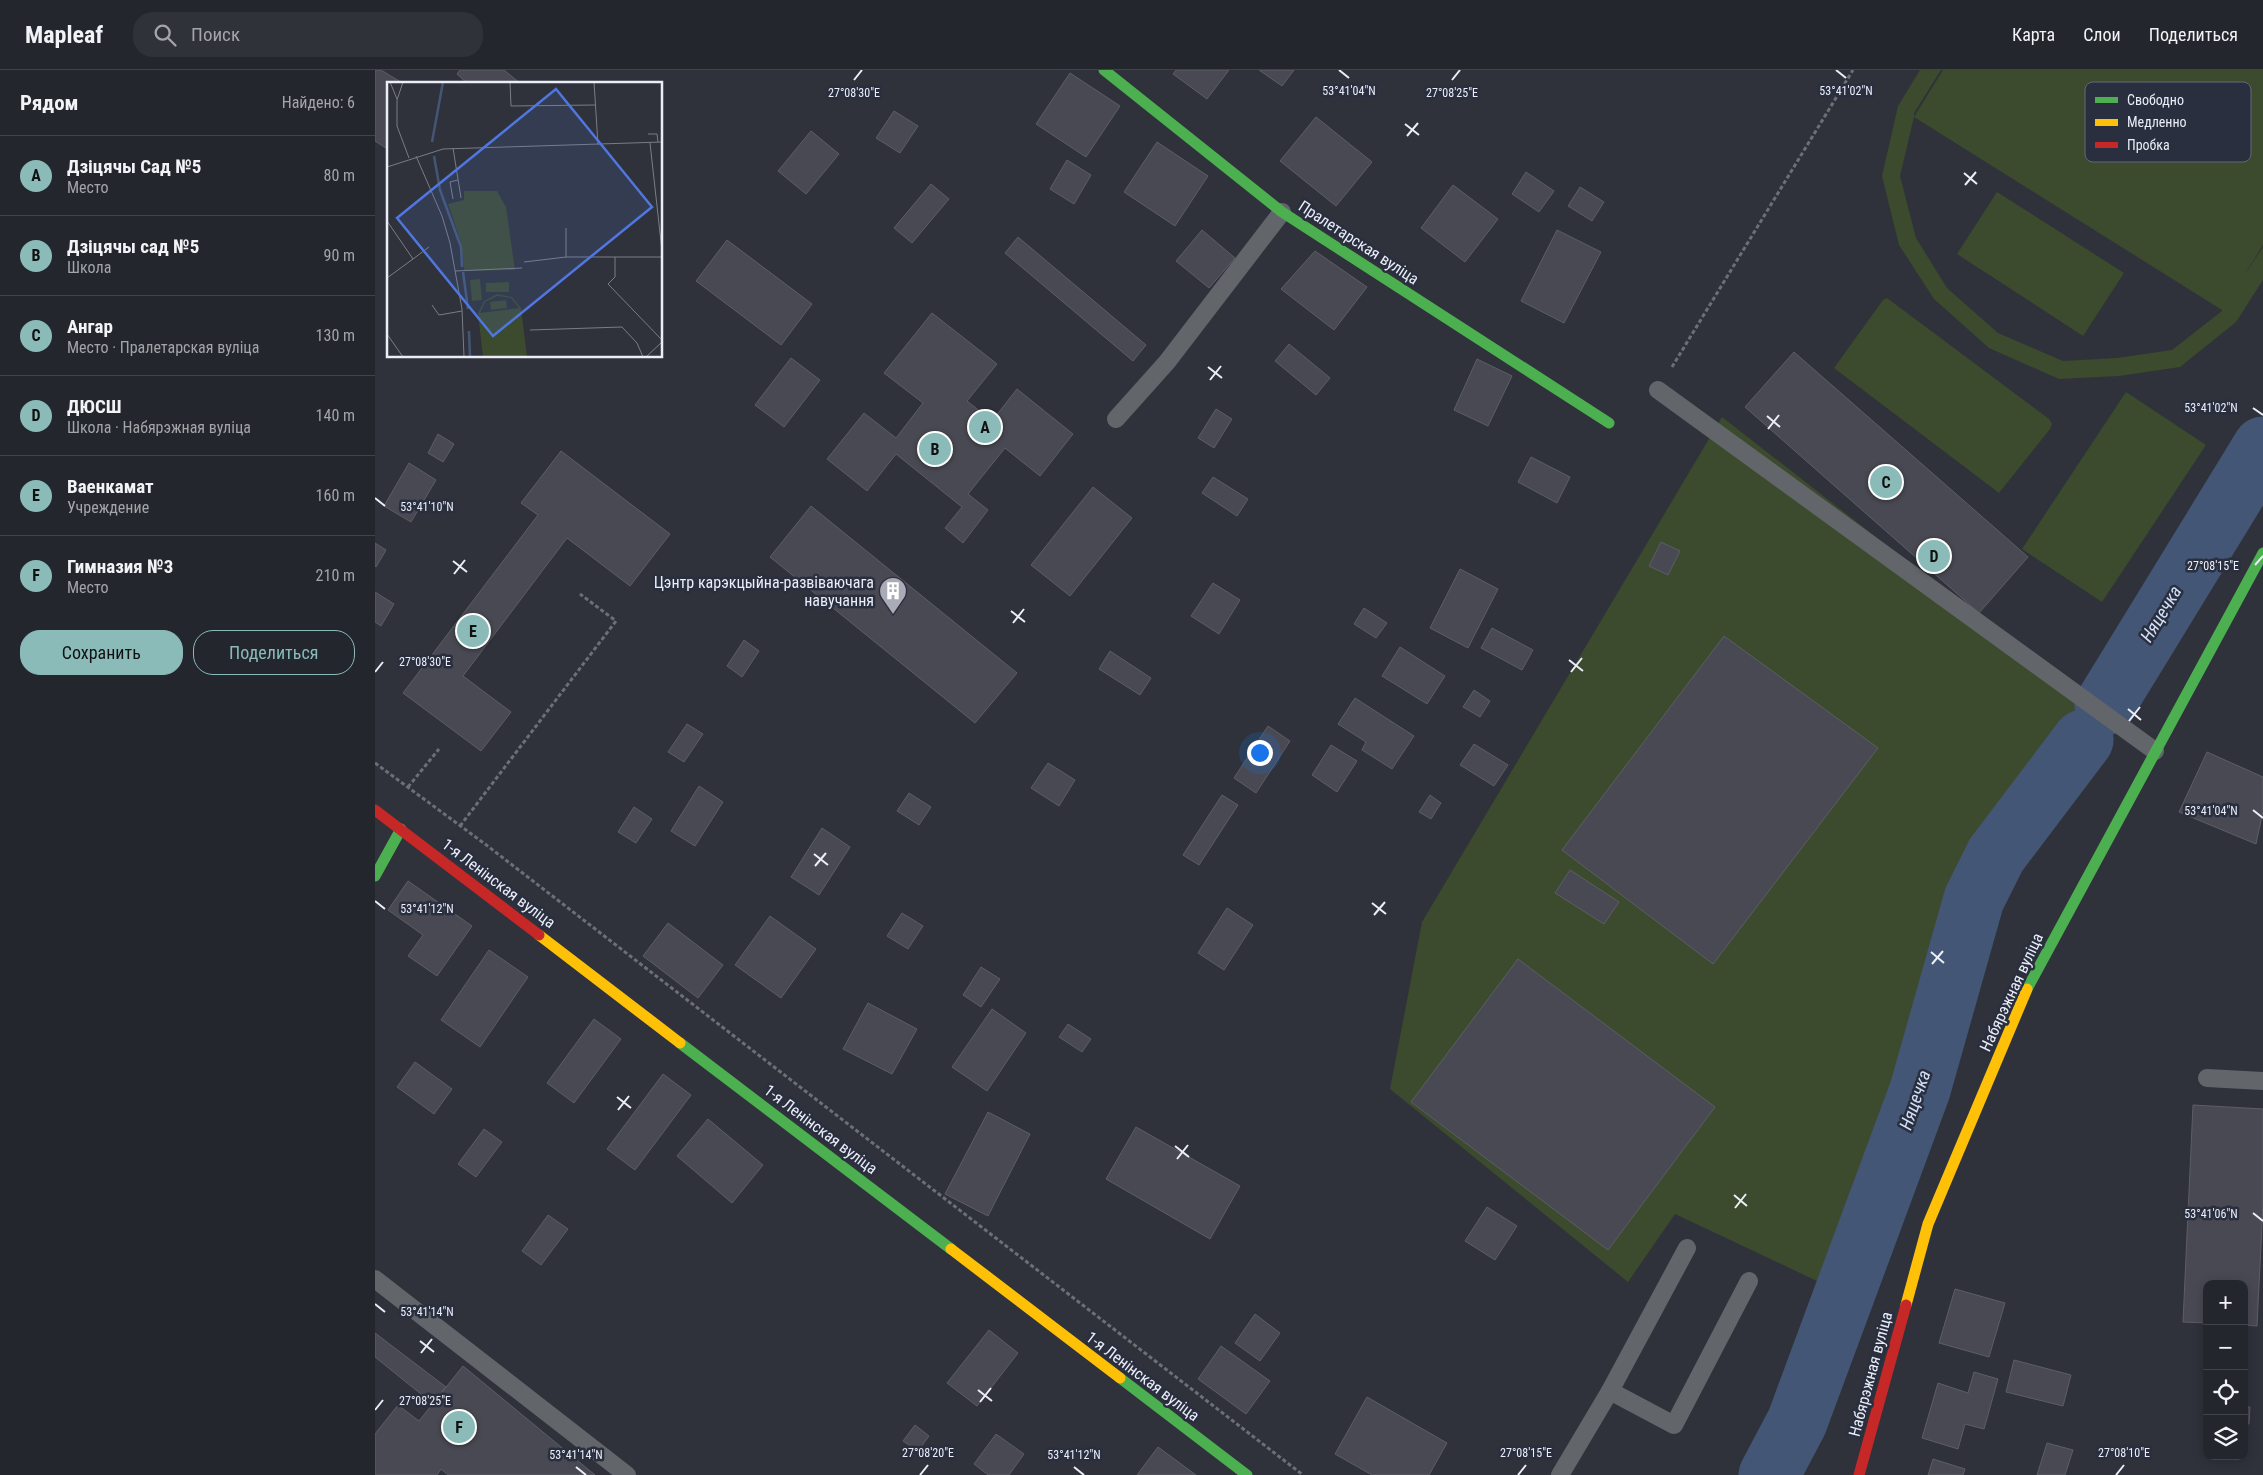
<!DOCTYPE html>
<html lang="ru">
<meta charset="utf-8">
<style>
:root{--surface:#23262c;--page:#2f3238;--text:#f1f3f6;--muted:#a3a5a9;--line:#404348;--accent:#8bbbb9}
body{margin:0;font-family:"Roboto Condensed",sans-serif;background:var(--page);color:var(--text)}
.controls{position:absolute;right:15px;bottom:15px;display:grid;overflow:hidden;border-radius:10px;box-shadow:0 2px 12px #0003}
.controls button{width:45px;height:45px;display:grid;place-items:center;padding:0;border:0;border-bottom:1px solid var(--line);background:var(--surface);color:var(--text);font:25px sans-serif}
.you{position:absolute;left:884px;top:682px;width:18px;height:18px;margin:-12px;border:4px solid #fff;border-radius:50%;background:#1a73e8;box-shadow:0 0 0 8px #1a73e833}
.badge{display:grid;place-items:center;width:32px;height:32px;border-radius:50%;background:var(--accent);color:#111;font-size:16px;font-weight:700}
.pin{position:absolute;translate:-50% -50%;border:2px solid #fff;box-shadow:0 1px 5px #0006}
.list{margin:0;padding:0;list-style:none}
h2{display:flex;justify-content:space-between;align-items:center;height:65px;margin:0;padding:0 20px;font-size:21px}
h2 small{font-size:16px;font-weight:400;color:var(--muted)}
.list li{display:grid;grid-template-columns:32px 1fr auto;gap:15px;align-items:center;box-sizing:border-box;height:80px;padding:0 20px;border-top:1px solid var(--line)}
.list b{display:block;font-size:19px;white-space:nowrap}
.list p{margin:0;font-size:16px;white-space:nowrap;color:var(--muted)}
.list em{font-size:16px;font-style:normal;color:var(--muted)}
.actions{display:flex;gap:10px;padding:15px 20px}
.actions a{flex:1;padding:11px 0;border:1px solid var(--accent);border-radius:20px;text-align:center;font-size:18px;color:var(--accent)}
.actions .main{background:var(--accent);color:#111}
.icon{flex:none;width:28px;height:28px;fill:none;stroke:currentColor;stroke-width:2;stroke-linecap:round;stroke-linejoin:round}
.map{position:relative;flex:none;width:1888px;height:1405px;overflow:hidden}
header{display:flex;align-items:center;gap:30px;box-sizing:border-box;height:70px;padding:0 25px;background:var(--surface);border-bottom:1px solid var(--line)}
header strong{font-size:24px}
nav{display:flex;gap:28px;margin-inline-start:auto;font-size:18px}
.search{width:350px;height:45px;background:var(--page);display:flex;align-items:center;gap:12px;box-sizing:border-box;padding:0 18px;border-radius:20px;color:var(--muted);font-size:19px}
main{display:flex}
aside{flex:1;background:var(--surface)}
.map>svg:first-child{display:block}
.green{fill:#3c4a2e;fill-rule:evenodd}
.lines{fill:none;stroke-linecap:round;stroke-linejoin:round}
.river{stroke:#435675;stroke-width:61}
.building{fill:#494953;stroke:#5d5e65}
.path{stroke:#6c7076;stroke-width:3;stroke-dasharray:4 2.5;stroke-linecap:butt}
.lane{stroke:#62666b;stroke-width:18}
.fast{stroke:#4caf50;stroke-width:11}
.slow{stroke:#ffc107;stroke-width:11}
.jam{stroke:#c62828;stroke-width:11}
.ticks{fill:none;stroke:#ebeef8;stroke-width:2}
.labels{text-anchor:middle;stroke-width:5;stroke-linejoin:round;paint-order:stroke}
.street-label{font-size:16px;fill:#ebeef8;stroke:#2a2f3f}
.poi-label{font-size:16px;fill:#ebeef8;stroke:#2a2f3f;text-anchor:end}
.water-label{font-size:18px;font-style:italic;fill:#d1e0f8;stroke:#2a2f3f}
.inset-river{fill:none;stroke:#435675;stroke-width:2.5}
.inset-road{fill:none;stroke:#7a7d86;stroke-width:1}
.view{fill:#5076e0;fill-opacity:0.15;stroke:#5076e0;stroke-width:2.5}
.inset-edge{fill:none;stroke:#ebeef8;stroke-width:2.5}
.key{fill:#2a2f3f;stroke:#646876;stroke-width:1}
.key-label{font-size:14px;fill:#ebeef8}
.ticks-label{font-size:12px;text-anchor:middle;fill:#ebeef8;stroke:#2a2f3f;stroke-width:5;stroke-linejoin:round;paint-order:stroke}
</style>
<header>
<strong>Mapleaf</strong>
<div class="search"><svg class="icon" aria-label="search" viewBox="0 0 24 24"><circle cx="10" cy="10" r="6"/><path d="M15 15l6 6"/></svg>Поиск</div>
<nav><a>Карта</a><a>Слои</a><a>Поделиться</a></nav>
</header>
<main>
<aside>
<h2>Рядом<small>Найдено: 6</small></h2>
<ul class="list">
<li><span class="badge">A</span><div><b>Дзіцячы Сад №5</b><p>Место</p></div><em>80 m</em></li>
<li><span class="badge">B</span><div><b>Дзіцячы сад №5</b><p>Школа</p></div><em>90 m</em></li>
<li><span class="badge">C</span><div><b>Ангар</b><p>Место · Пралетарская вуліца</p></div><em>130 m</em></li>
<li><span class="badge">D</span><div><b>ДЮСШ</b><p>Школа · Набярэжная вуліца</p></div><em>140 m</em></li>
<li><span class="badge">E</span><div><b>Ваенкамат</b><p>Учреждение</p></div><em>160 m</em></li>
<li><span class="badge">F</span><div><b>Гимназия №3</b><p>Место</p></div><em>210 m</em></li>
</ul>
<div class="actions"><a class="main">Сохранить</a><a>Поделиться</a></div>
</aside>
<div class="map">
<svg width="1888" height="1405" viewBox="0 0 1888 1405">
<rect width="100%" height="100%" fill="#2f323a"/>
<!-- green -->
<g class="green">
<path d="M1545 0H1566L1539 43V47L1568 0H1888V175L1868 207 1888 177V210L1861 252 1805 297 1744 306 1684 309 1614 278 1559 229 1524 175 1507 106 1523 36ZM1539 47 1847 240V241L1797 280 1742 288 1688 291 1623 263 1572 218 1541 168 1525 106Z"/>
<path d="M1622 122 1749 203 1708 266 1582 184Z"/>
<path d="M1512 228 1674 349 1677 354 1675 359 1624 423 1459 298 1508 230Z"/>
<path d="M1751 322 1831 375 1727 532 1647 479Z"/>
<path d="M1347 347 1718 636 1620 759 1574 848 1523 1031 1442 1211 1300 1144 1253 1212 1015 1019 1047 852Z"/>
</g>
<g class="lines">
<!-- river -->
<g class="river">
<path d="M1730 635 1888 377"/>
<path d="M1394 1405 1422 1352 1545 1020 1599 829 1621 785 1708 670"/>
</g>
</g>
<!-- building -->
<g class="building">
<path d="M0 0H6L29 14H14V80L0 71Z"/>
<path d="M85 0H129L146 14H93L82 4Z"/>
<path d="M801 0H854L832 29 798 4Z"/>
<path d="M884 0H919L907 16Z"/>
<path d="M695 3 745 36 711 87 661 54Z"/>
<path d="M519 41 543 56 525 83 501 68Z"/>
<path d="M941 47 997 92 961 136 905 91Z"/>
<path d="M436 61 464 84 431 124 403 101Z"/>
<path d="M782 72 833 106 800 156 749 122Z"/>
<path d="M692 90 716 105 699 134 675 119Z"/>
<path d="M1151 102 1179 121 1164 142 1137 124Z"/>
<path d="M556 114 574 129 537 173 519 158Z"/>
<path d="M1078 115 1123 149 1090 192 1046 158Z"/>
<path d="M1205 117 1229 132 1217 151 1193 136Z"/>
<path d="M827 160 860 188 834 218 801 191Z"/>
<path d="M1182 160 1226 182 1189 253 1146 231Z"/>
<path d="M643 167 771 275 758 291 630 183Z"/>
<path d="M352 170 437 234 406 275 321 211Z"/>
<path d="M940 181 992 217 959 260 906 219Z"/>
<path d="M557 243 622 294 592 331 617 351 642 319 698 364 665 406 630 378 593 424 613 440 588 473 570 458 587 437 521 384 492 421 452 389 489 343 521 368 548 333 509 303Z"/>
<path d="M914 274 955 308 941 325 900 291Z"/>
<path d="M1419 282 1653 487 1604 543 1370 337Z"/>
<path d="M416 288 445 310 409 357 380 335Z"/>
<path d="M1102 289 1137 306 1113 356 1079 340Z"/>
<path d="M841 339 857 349 839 378 823 368Z"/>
<path d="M63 364 79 374 68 392 53 383Z"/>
<path d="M186 381 295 464 255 516 192 468 88 606 136 642 106 681 28 623 163 445 146 433Z"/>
<path d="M1156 387 1195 407 1182 433 1143 412Z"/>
<path d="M34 393 61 410 36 452 9 436Z"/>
<path d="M838 407 873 429 862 446 827 423Z"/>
<path d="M718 417 757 448 695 526 656 495Z"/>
<path d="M436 436 642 603 600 653 395 487Z"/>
<path d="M1286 472 1305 481 1293 505 1274 496Z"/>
<path d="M0 473 11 480 1 497 0 496Z"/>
<path d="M1085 499 1123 519 1093 578 1055 558Z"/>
<path d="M838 513 865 530 844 564 816 546Z"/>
<path d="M0 522 19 534 6 556 0 552Z"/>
<path d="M989 538 1012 553 1001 568 979 554Z"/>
<path d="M1117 558 1158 580 1147 600 1106 578Z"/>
<path d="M1349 566 1503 678 1338 894 1187 780Z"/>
<path d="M369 570 384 581 367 607 352 596Z"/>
<path d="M1025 577 1070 606 1052 634 1007 606Z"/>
<path d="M735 581 776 608 765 625 724 599Z"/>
<path d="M1099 620 1115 631 1105 647 1088 637Z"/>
<path d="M980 628 1039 666 1017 699 987 680 991 672 963 654Z"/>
<path d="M312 654 328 664 309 692 293 682Z"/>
<path d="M893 656 915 671 881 723 859 708Z"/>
<path d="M1099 674 1133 695 1119 716 1085 695Z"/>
<path d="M956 675 982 691 962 722 937 705Z"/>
<path d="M1832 682 1888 707V741L1881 774 1804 742Z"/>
<path d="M673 693 700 710 684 736 656 718Z"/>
<path d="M324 716 348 732 320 776 296 761Z"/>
<path d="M534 723 556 737 544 755 522 741Z"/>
<path d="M847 725 863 735 824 795 808 785Z"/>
<path d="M1055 725 1066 733 1056 749 1044 742Z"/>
<path d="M259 737 277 749 261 773 243 762Z"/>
<path d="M447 758 475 777 444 825 416 807Z"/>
<path d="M1195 800 1244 832 1229 854 1180 823Z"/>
<path d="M33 811 97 856 62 906 33 886 48 865 13 840Z"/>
<path d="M852 838 878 855 849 900 823 883Z"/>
<path d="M527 843 548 856 533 879 512 866Z"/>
<path d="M395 846 441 879 406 928 360 895Z"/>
<path d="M293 853 348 895 323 928 268 886Z"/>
<path d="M114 880 153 907 105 977 66 950Z"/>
<path d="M1143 889 1340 1037 1233 1180 1036 1032Z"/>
<path d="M606 897 625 909 606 937 588 925Z"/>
<path d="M493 933 542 959 517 1004 468 979Z"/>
<path d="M617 939 651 963 612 1021 577 997Z"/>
<path d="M219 949 246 969 199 1033 172 1013Z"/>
<path d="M693 954 716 969 707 982 684 967Z"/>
<path d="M40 992 77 1019 59 1044 22 1017Z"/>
<path d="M288 1004 316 1025 260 1100 232 1079Z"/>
<path d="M1818 1035 1888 1039V1135L1882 1256 1869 1255V1214H1832V1253L1808 1252Z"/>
<path d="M613 1042 655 1064 613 1146 570 1124Z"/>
<path d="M333 1049 388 1095 357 1133 302 1086Z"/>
<path d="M761 1057 865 1116 835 1169 731 1109Z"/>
<path d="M109 1059 127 1072 101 1107 83 1094Z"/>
<path d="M1112 1137 1142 1156 1120 1190 1090 1171Z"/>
<path d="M173 1145 193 1159 166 1195 147 1181Z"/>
<path d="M1580 1219 1630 1233 1614 1287 1564 1273Z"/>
<path d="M880 1244 905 1263 885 1291 860 1273Z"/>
<path d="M614 1260 643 1283 602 1336 572 1313Z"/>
<path d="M0 1263 71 1317 57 1333 0 1287Z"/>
<path d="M846 1276 895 1311 871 1344 823 1309Z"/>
<path d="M1639 1290 1696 1305 1688 1336 1631 1322Z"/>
<path d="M88 1296 220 1405H73L66 1399 62 1405H0V1364L23 1335 44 1351Z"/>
<path d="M1599 1302 1623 1309 1609 1359 1590 1354 1583 1379 1547 1368 1563 1313 1593 1323Z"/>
<path d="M992 1327 1072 1373 1054 1405H997L960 1384Z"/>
<path d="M1869 1337H1875L1874 1354 1869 1353Z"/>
<path d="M540 1355 554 1366 543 1381 528 1371Z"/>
<path d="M621 1364 649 1384 634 1405H613L599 1394Z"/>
<path d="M1672 1373 1698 1380 1690 1405H1662Z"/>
<path d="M783 1377 821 1405H762Z"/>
<path d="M1558 1389 1590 1399 1588 1405H1553Z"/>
</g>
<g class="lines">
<!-- path -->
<g class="path">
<path d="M1297 297 1478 0"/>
<path d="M0 693 110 774 928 1405"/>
<path d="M33 717 64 679"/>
<path d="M85 756 241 551 205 524"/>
</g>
<!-- lane -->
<g class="lane">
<path d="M1283 320 1780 681"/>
<path d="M741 349 792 292 907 142"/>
<path d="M1832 1008 1888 1011"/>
<path d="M0 1209 252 1405"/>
<path d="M1235 1321 1299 1355 1374 1211"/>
<path d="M1185 1405 1235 1321 1312 1178"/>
</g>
<!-- fast -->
<g class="fast">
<path d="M729 0 907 142 1234 353"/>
<path d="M0 806 26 759"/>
<path d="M1652 919 1888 483"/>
<path d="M305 973 576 1179"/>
<path d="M745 1308 872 1405"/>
</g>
<!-- slow -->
<g class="slow">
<path d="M164 865 305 973"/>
<path d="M576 1179 745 1308"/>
<path d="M1531 1235 1553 1154 1652 919"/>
</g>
<!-- jam -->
<g class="jam">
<path d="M0 740 164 865"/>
<path d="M1484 1405 1531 1235"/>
</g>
</g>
<!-- ticks -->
<path class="ticks" d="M964 0 974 8M1461 0 1471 8M479 10 487 0M1077 10 1085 0M1030 54 1044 65M1032 66 1043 53M1589 103 1602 114M1590 115 1601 102M833 297 847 308M835 310 846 296M1878 338 1888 345M1392 346 1405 357M1393 359 1404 345M0 428 10 436M78 491 92 502M1880 495 1888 486M79 504 90 490M636 541 650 552M638 553 649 539M1194 590 1208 601M0 602 8 592M1196 602 1207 588M1753 639 1766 650M1754 651 1765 637M1878 740 1888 748M439 784 453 795M440 796 451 783M0 831 10 839M997 833 1011 844M999 845 1010 832M1556 882 1569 893M1557 894 1568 881M242 1027 256 1038M243 1040 254 1026M800 1076 814 1087M802 1089 813 1075M1359 1125 1372 1136M1360 1138 1371 1124M1878 1143 1888 1151M0 1234 10 1242M45 1271 59 1282M46 1283 57 1269M603 1320 617 1331M605 1332 616 1318M0 1340 8 1330M201 1397 211 1405M699 1397 709 1405M545 1405 553 1395M1143 1405 1151 1395M1741 1405 1749 1395"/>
<!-- icons -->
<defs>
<symbol id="building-pin" viewBox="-11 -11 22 30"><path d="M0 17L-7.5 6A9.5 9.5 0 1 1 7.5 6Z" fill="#a9acb6" stroke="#2a2f3f"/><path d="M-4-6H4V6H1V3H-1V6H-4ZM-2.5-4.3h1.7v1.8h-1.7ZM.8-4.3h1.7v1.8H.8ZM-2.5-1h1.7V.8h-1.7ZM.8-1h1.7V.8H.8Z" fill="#fff"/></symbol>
</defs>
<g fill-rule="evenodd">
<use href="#building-pin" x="502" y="505" width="32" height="43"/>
</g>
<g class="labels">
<!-- street labels -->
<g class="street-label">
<text transform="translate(984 172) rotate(33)" y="6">Пралетарская вуліца</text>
<text transform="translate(124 813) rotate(37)" y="6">1-я Ленінская вуліца</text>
<text transform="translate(1636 922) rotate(-65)" y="6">Набярэжная вуліца</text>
<text transform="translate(446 1059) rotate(37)" y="6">1-я Ленінская вуліца</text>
<text transform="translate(1495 1304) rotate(-75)" y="6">Набярэжная вуліца</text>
<text transform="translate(768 1306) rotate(37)" y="6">1-я Ленінская вуліца</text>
</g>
<!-- poi labels -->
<g class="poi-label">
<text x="499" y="518">Цэнтр карэкцыйна-развіваючага<tspan x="499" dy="18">навучання</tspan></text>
</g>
<!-- water labels -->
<g class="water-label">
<text transform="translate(1786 544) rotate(-59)" y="6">Няцечка</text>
<text transform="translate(1540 1030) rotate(-71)" y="6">Няцечка</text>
</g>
</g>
<!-- overview -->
<g transform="translate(12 12)">
<rect width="275" height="275" fill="#2f323a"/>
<path d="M77 109H110L119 125 128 188 77 189 74 161 61 122 77 118ZM93 197 95 218 85 219 83 198ZM122 200V210H99V201ZM110 212 125 215 134 226 140 275H96L91 231 97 219ZM110 214 124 216 132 226 93 231 98 220ZM119 218 120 226 104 228 103 220Z" fill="#3c4a2e" fill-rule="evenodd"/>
<path class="inset-river" d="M45 60 56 0M47 74 53 108 74 165 75 185M76 190 81 227M82 249 83 275"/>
<path class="inset-road" d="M3 0 10 17M16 0 10 18V44L22 76M123 0 124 24 208 23M207 0 211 63M261 52H270L271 60M263 61 275 169M66 66 74 116M29 74 55 134 63 161 75 227 77 275M0 85 56 67 275 60M66 117 63 100 71 98M0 139 26 177 0 196M179 146V175M228 175V195L221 202 275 258M26 177 42 165M137 180 179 175H275M68 189 135 186M45 223 52 233 75 229M143 248 235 245 250 261 256 275M0 252 16 275M259 275 275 260"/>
<path class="view" d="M169 7 265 125 106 254 10 136Z"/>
<rect width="275" height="275" class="inset-edge"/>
</g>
<!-- legend -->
<rect x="1710" y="12" width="166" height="80" rx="8" class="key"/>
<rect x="1720" y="27" width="23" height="6" fill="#4caf50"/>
<rect x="1720" y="49" width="23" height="7" fill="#ffc107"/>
<rect x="1720" y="72" width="23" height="6" fill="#c62828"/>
<g class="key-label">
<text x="1752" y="35">Свободно</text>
<text x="1752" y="57">Медленно</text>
<text x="1752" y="80">Пробка</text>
</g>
<g class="ticks-label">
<text x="974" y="25">53°41'04"N</text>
<text x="1471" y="25">53°41'02"N</text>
<text x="479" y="27">27°08'30"E</text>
<text x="1077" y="27">27°08'25"E</text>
<text x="1836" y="342">53°41'02"N</text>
<text x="52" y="441">53°41'10"N</text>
<text x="1838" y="500">27°08'15"E</text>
<text x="50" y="596">27°08'30"E</text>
<text x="1836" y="745">53°41'04"N</text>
<text x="52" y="843">53°41'12"N</text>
<text x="1836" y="1148">53°41'06"N</text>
<text x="52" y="1246">53°41'14"N</text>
<text x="50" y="1335">27°08'25"E</text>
<text x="553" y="1387">27°08'20"E</text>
<text x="1151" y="1387">27°08'15"E</text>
<text x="1749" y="1387">27°08'10"E</text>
<text x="201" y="1389">53°41'14"N</text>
<text x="699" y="1389">53°41'12"N</text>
</g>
</svg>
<div class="controls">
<button>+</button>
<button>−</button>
<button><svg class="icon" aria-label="locate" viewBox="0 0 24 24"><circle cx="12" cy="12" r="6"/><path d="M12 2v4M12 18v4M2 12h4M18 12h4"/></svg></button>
<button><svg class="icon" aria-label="layers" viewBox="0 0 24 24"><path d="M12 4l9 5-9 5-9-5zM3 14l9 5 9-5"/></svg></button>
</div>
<div class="you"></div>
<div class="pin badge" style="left:610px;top:357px">A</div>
<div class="pin badge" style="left:560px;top:379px">B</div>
<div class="pin badge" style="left:1511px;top:412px">C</div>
<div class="pin badge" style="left:1559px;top:486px">D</div>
<div class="pin badge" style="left:98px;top:561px">E</div>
<div class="pin badge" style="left:84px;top:1357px">F</div>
</div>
</main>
